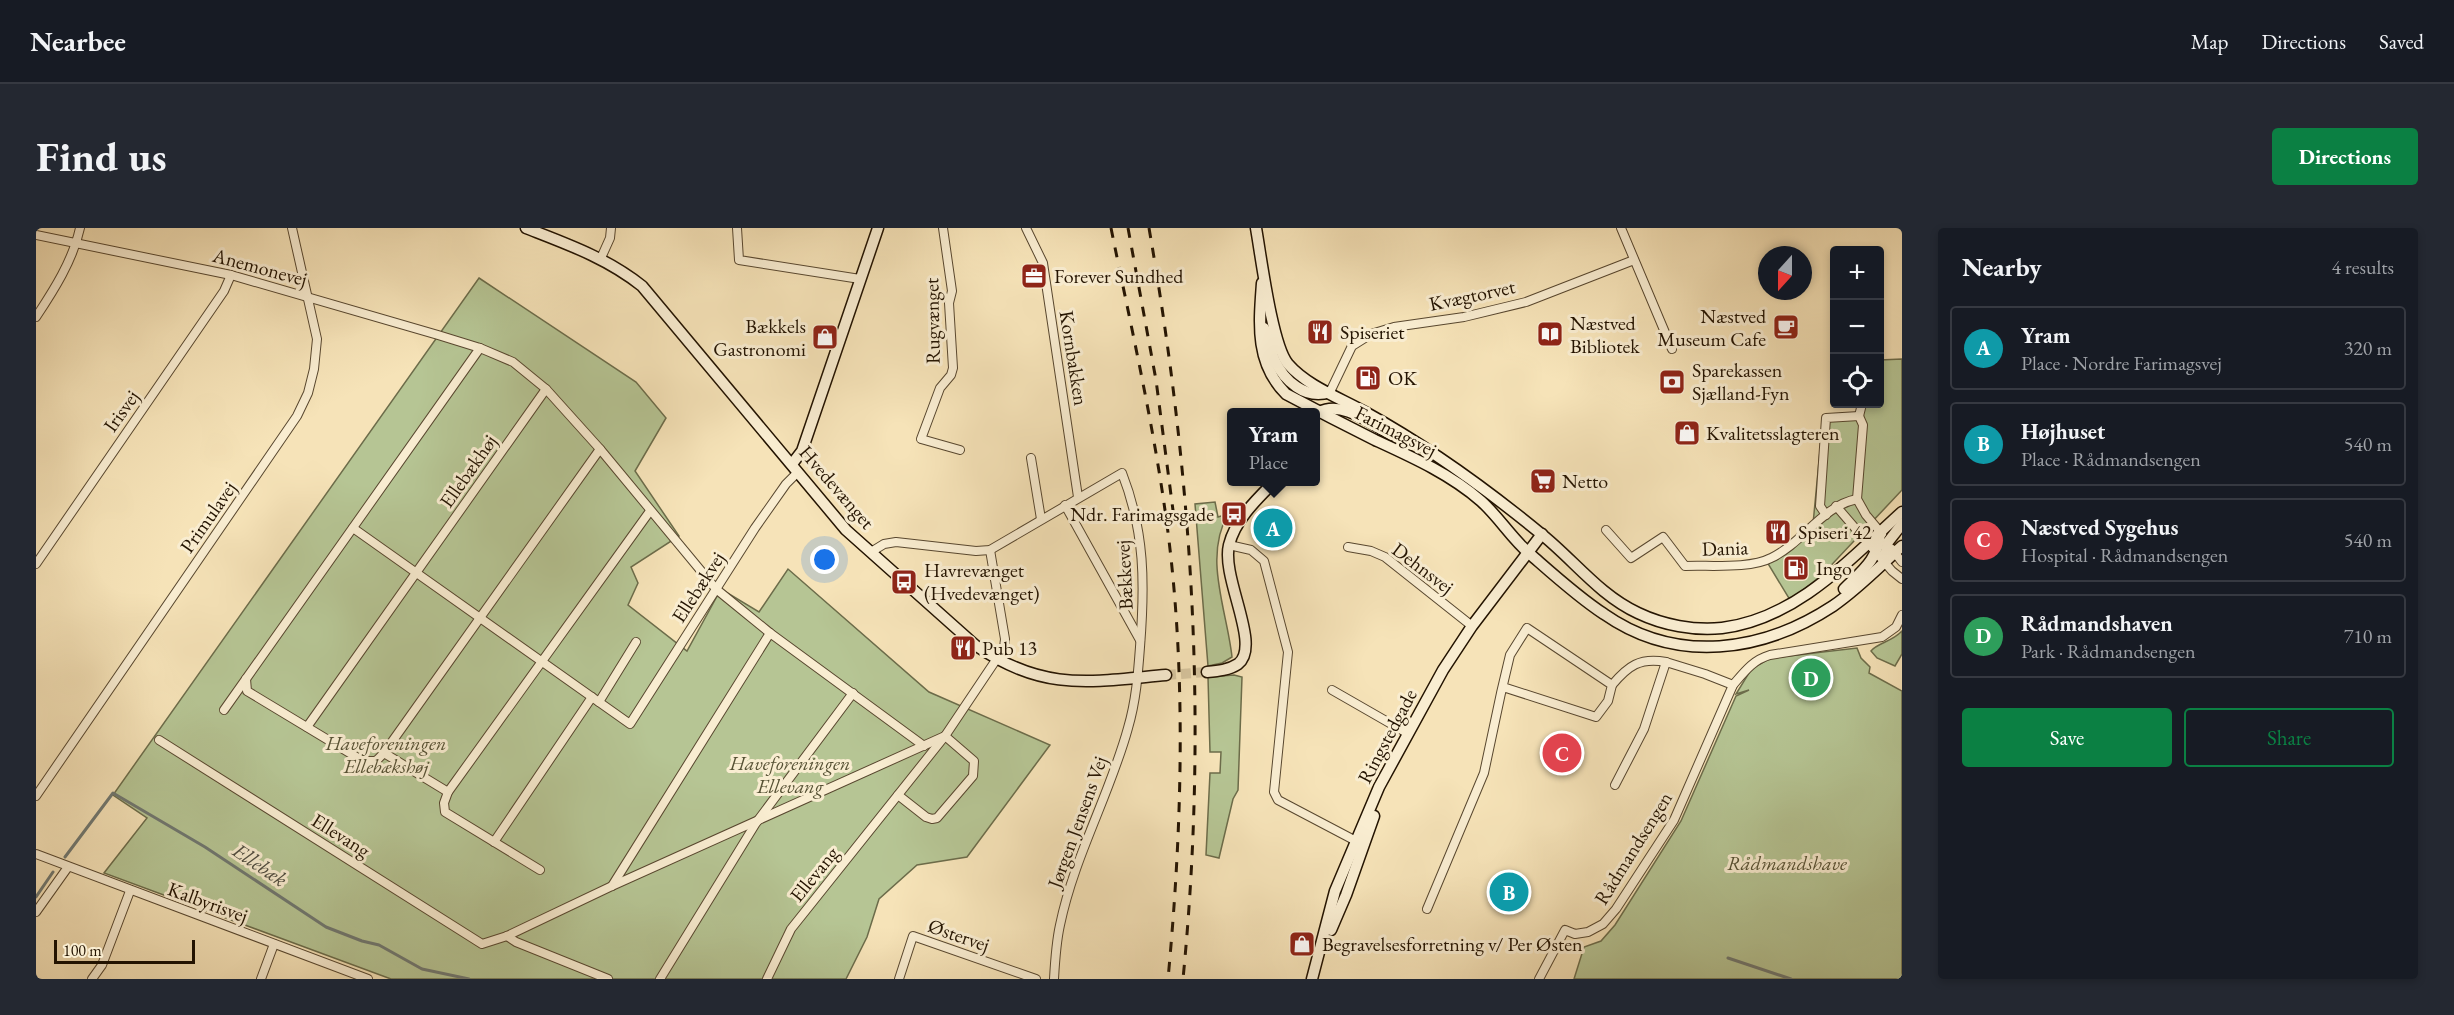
<!DOCTYPE html>
<meta charset="utf-8">
<style>
:root{--surface:#171b24;--page:#242831;--text:#f1f3f6;--muted:#9ea1a6;--line:#363941;--accent:#0b8043}
body{margin:0;font-family:"EB Garamond",serif;background:var(--page);color:var(--text)}
.controls{position:absolute;right:18px;top:18px;display:grid;overflow:hidden;border-radius:6px;box-shadow:0 3px 9px #0003}
.controls button{width:54px;height:54px;display:grid;place-items:center;padding:0;border:0;border-bottom:2px solid var(--line);background:var(--surface);color:var(--text);font:30px sans-serif}
.compass{position:absolute;left:1722px;top:18px;width:54px;height:54px;border-radius:50%;background:var(--surface);box-shadow:0 3px 9px #0003;rotate:201deg}
.scale{position:absolute;left:18px;bottom:15px;width:141px;box-sizing:border-box;padding-left:6px;border:3px solid #231301;border-top:0;font-size:16px;line-height:21px;white-space:nowrap;color:#231301;-webkit-text-stroke:4px #f9edd1;paint-order:stroke}
.you{position:absolute;left:789px;top:332px;width:21px;height:21px;margin:-15px;border:4px solid #fff;border-radius:50%;background:#1a73e8;box-shadow:0 0 0 9px #1a73e833}
.badge{display:grid;place-items:center;width:39px;height:39px;border-radius:50%;background:var(--accent);color:#fff;font-size:20px;font-weight:700}
.pin{position:absolute;translate:-50% -50%;border:3px solid #fff;box-shadow:0 2px 6px #0006}
.popup{position:absolute;left:1191px;top:180px;width:93px;height:78px;box-sizing:border-box;display:grid;place-content:center;border-radius:6px;background:var(--surface);filter:drop-shadow(0 2px 4px #0005);font-size:20px;white-space:nowrap;color:var(--muted)}
.popup b{font-size:22px;color:var(--text)}
.popup::after{content:'';position:absolute;left:50%;top:100%;margin-left:-12px;border:12px solid transparent;border-top-color:var(--surface)}
.list{margin:0;padding:0;list-style:none}
h2{display:flex;justify-content:space-between;align-items:center;height:78px;margin:0;padding:0 24px;font-size:26px}
h2 small{font-size:20px;font-weight:400;color:var(--muted)}
.list li{display:grid;grid-template-columns:39px 1fr auto;gap:18px;align-items:center;box-sizing:border-box;height:84px;margin:0 12px 12px;padding:0 12px;border:2px solid var(--line);border-radius:6px}
.list b{display:block;font-size:22px;white-space:nowrap}
.list p{margin:0;font-size:20px;white-space:nowrap;color:var(--muted)}
.list em{font-size:20px;font-style:normal;color:var(--muted)}
.actions{display:flex;gap:12px;padding:18px 24px}
.actions a{flex:1;padding:14px 0;border:2px solid var(--accent);border-radius:6px;text-align:center;font-size:21px;color:var(--accent)}
.actions .main{background:var(--accent);color:#fff}
.icon{flex:none;width:33px;height:33px;fill:none;stroke:currentColor;stroke-width:2;stroke-linecap:round;stroke-linejoin:round}
.map{position:relative;flex:none;width:1866px;height:751px;overflow:hidden;border-radius:6px}
header{display:flex;align-items:center;gap:36px;box-sizing:border-box;height:84px;padding:0 30px;background:var(--surface);border-bottom:2px solid var(--line)}
header strong{font-size:28px}
nav{display:flex;gap:33px;margin-inline-start:auto;font-size:21px}
.intro{display:flex;align-items:center;justify-content:space-between;box-sizing:border-box;height:144px;padding:0 36px}
h1{margin:0;font-size:42px}
.button{padding:15px 27px;border-radius:6px;background:var(--accent);color:#fff;font-size:21px;font-weight:700}
main{display:flex;gap:36px;padding:0 36px}
aside{flex:1;background:var(--surface);border-radius:6px;box-shadow:0 3px 9px #0003}
.map>svg:first-child{display:block}
.green{fill:#b6c594;stroke:#6c6c4a;stroke-width:1.5}
.lines{fill:none;stroke-linecap:round;stroke-linejoin:round}
.stream{stroke:#707871;stroke-width:3}
.secondary-tunnel{stroke:#d6c49d;stroke-width:10;stroke-dasharray:10 5;stroke-linecap:butt}
.street-casing{stroke:#58472f;stroke-width:10}
.secondary-casing{stroke:#231301;stroke-width:13}
.street{stroke:#f9edd1;stroke-width:8}
.secondary{stroke:#f9edd1;stroke-width:10}
.rail{stroke:#231301;stroke-width:3;stroke-dasharray:10 10;stroke-linecap:butt}
.labels{text-anchor:middle;stroke-width:6;stroke-linejoin:round;paint-order:stroke}
.street-label{font-size:20px;fill:#231301;stroke:#f9edd1}
.poi-label{font-size:20px;fill:#231301;stroke:#f9edd1;text-anchor:start}
.park-label{font-size:20px;font-style:italic;fill:#565134;stroke:#f9edd1}
.water-label{font-size:21px;font-style:italic;fill:#504e42;stroke:#f9edd1}
</style>
<header>
<strong>Nearbee</strong>
<nav><a>Map</a><a>Directions</a><a>Saved</a></nav>
</header>
<div class="intro"><h1>Find us</h1><a class="button">Directions</a></div>
<main>
<div class="map">
<svg width="1866" height="751" viewBox="0 0 1866 751">
<rect width="100%" height="100%" fill="#f6e3b8"/>
<filter id="stains"><feTurbulence type="fractalNoise" baseFrequency=".00333" numOctaves="4"/><feColorMatrix values="0 0 0 0 .2 0 0 0 0 .09 0 0 0 0 .02 0 0 0 .5 -.17"/></filter>
<radialGradient id="worn" r=".72"><stop offset=".6" stop-color="#630" stop-opacity="0"/><stop offset="1" stop-color="#630" stop-opacity=".3"/></radialGradient>
<!-- green -->
<g class="green">
<path d="M443 50 600 154 630 190 599 243 643 308 595 339 602 355 592 377 651 423 685 361 723 384 752 341 893 464 1014 517 931 629 881 637 843 671 831 709 810 751H355L68 645 111 590 77 567Z"/>
<path d="M1866 131V262L1786 347 1754 372 1731 334 1777 296 1787 191 1823 190V176H1844V132Z"/>
<path d="M1179 274 1182 289 1192 286C1167 330 1191 382 1196 429L1186 435 1172 438 1159 276Z"/>
<path d="M1866 403V426L1859 438 1841 430 1835 423C1841 415 1856 414 1866 403Z"/>
<path d="M1821 420 1825 430 1834 439 1833 445 1866 463V751H1538L1548 719 1565 713 1579 697 1645 593 1700 468 1713 462 1700 466 1716 440 1735 430Z"/>
<path d="M1198 447 1206 449 1202 562 1197 571 1183 630 1170 627 1174 545H1184L1185 524H1174L1172 449Z"/>
</g>
<g class="lines">
<!-- stream -->
<g class="stream">
<path d="M29 629 77 565 169 619 290 699 326 713 343 717 386 741 433 751"/>
<path d="M0 669 17 644"/>
<path d="M1692 730 1755 751"/>
</g>
<!-- secondary-tunnel -->
<path class="secondary-tunnel" d="M1130 447 1171 444"/>
<defs>
<g id="street">
<path d="M701 0 703 32 824 51"/>
<path d="M907 0 916 63 913 75 917 140 915 147 904 160 885 211 924 222"/>
<path d="M990 0 1007 35 1042 269"/>
<path d="M1585 0 1636 121"/>
<path d="M0 7 195 47 402 107 444 120 477 134 510 161 564 221 680 361 734 405 888 518"/>
<path d="M565 30 574 10 575 0"/>
<path d="M0 89C18 62 37 32 44 0"/>
<path d="M1294 164 1316 118 1335 106 1358 99 1428 89 1490 74 1598 32"/>
<path d="M1823 188 1827 197 1821 271 1830 287 1846 306"/>
<path d="M1823 188 1826 176"/>
<path d="M995 230 1005 291"/>
<path d="M1029 277 1104 412"/>
<path d="M1800 278 1856 343 1866 351"/>
<path d="M1790 287 1784 278 1790 190 1823 188"/>
<path d="M317 300 594 496 719 300 750 256 762 244"/>
<path d="M1570 302 1595 330 1627 309 1649 338C1674 337 1714 341 1735 330 1767 315 1786 278 1821 271"/>
<path d="M1193 317 1215 322 1228 333 1252 424 1238 564 1242 572 1320 613"/>
<path d="M1312 319 1335 323 1349 329 1436 398"/>
<path d="M1856 321 1866 334"/>
<path d="M835 324 848 316 860 314 940 323 954 322 1086 245C1109 304 1109 356 1104 419 1102 446 1100 473 1092 500 1074 566 1038 629 1024 697 1020 715 1019 733 1018 751"/>
<path d="M0 336 188 63 195 47"/>
<path d="M210 451 211 463 327 533H340L348 525 564 221"/>
<path d="M1576 457C1592 438 1604 429 1630 434"/>
<path d="M1296 462 1371 505"/>
<path d="M563 474 600 414"/>
<path d="M188 482 444 120"/>
<path d="M271 499 510 161"/>
<path d="M123 512 446 716 471 708 576 658 909 508 938 533 937 548 901 590 896 591 890 589 862 567"/>
<path d="M348 525 412 564"/>
<path d="M1579 557 1608 501 1630 434 1669 446 1697 457"/>
<path d="M0 568 261 188 272 165 278 141 281 111 256 0"/>
<path d="M458 614 556 469"/>
<path d="M0 626 332 751"/>
<path d="M504 642 409 584 408 575 412 564 614 283"/>
<path d="M576 658 734 405"/>
<path d="M1391 681 1448 545 1465 465 1474 427 1491 400 1576 457 1572 473 1560 489 1467 459"/>
<path d="M0 684 32 639"/>
<path d="M471 708 480 714 572 751"/>
<path d="M56 751 66 737 94 663"/>
<path d="M225 751 238 716"/>
<path d="M624 751 720 595 817 465"/>
<path d="M731 751 755 701 909 508 968 420 969 411 954 322"/>
<path d="M863 751 877 708 1000 751"/>
<path d="M1503 751 1529 702 1539 706 1552 704 1567 696 1580 681 1638 592 1697 457C1709 443 1717 432 1734 427L1846 409 1860 399 1866 387"/>
</g>
<g id="secondary">
<path d="M490 0C531 16 571 30 606 58L810 302 939 417C1007 464 1053 454 1130 447"/>
<path d="M1220 0C1225 28 1236 117 1252 136 1271 158 1304 170 1329 184 1391 218 1449 260 1504 305 1537 331 1563 367 1602 385 1627 397 1658 403 1686 400 1760 391 1814 331 1866 284"/>
<path d="M1226 55C1223 96 1219 135 1250 166 1280 182 1309 197 1339 212 1376 229 1414 246 1445 273 1463 289 1476 311 1494 326 1518 347 1542 369 1568 386 1641 437 1727 424 1797 378 1822 361 1844 338 1866 318"/>
<path d="M1228 100C1233 110 1234 121 1238 131 1248 153 1269 172 1294 164"/>
<path d="M1283 184C1307 172 1335 196 1356 207"/>
<path d="M756 236 766 223 842 0"/>
<path d="M1849 328 1852 314 1866 296"/>
<path d="M1808 361C1826 343 1843 331 1844 304"/>
<path d="M1171 444C1182 443 1193 442 1202 436 1226 418 1185 350 1193 317 1199 292 1221 271 1238 254"/>
<path d="M1295 702 1310 667 1338 588"/>
<path d="M1276 751 1299 663 1343 559 1407 442 1436 398 1506 306"/>
</g>
</defs>
<!-- street casing -->
<use href="#street" class="street-casing"/>
<!-- secondary casing -->
<use href="#secondary" class="secondary-casing"/>
<!-- street -->
<use href="#street" class="street"/>
<!-- secondary -->
<use href="#secondary" class="secondary"/>
<!-- rail -->
<g class="rail">
<path d="M1075 0C1097 109 1123 219 1135 330 1150 469 1145 612 1132 751"/>
<path d="M1092 0 1120 152 1138 290"/>
<path d="M1113 0C1157 253 1172 495 1147 751"/>
</g>
</g>
<!-- icons -->
<defs>
<symbol id="office-square" viewBox="-11 -11 22 22"><rect x="-9" y="-9" width="18" height="18" rx="4" fill="#8f2418" stroke="#f9edd1"/><path d="M-6-3h4V-5.5h4V-3h4V5H-6ZM-1-4.5V-3h2v-1.5ZM-6 0V1H6V0Z" fill="#fff"/></symbol>
<symbol id="cafe-square" viewBox="-11 -11 22 22"><rect x="-9" y="-9" width="18" height="18" rx="4" fill="#8f2418" stroke="#f9edd1"/><path d="M-5.5-4.5H6V0H3Q3 3.5 0 3.5H-2.5Q-5.5 3.5-5.5 0ZM3-3.2v2h1.7v-2ZM-6 4.5H4V6H-6Z" fill="#fff"/></symbol>
<symbol id="restaurant-square" viewBox="-11 -11 22 22"><rect x="-9" y="-9" width="18" height="18" rx="4" fill="#8f2418" stroke="#f9edd1"/><path d="M-5-6h1v4h1v-4h1v4h1v-4h1v5L-1.5 .5V6h-2V.5L-5-1ZM5-6V6H3V1.5H1.5Q1.5-4 5-6Z" fill="#fff"/></symbol>
<symbol id="library-square" viewBox="-11 -11 22 22"><rect x="-9" y="-9" width="18" height="18" rx="4" fill="#8f2418" stroke="#f9edd1"/><path d="M-6-4Q-3-5.5-.7-3.5V5Q-3 3-6 4ZM6-4Q3-5.5 .7-3.5V5Q3 3 6 4Z" fill="#fff"/></symbol>
<symbol id="shop-square" viewBox="-11 -11 22 22"><rect x="-9" y="-9" width="18" height="18" rx="4" fill="#8f2418" stroke="#f9edd1"/><path d="M-5-2.5h2.3a2.7 3.5 0 0 1 5.4 0H5L5.5 6h-11ZM-1.5-2.5h3a1.5 2.3 0 0 0-3 0Z" fill="#fff"/></symbol>
<symbol id="fuel-square" viewBox="-11 -11 22 22"><rect x="-9" y="-9" width="18" height="18" rx="4" fill="#8f2418" stroke="#f9edd1"/><path d="M-5.5-6h7V0h2V4h1.3V-2.5L3-4.5l.8-.8L6-3V5H2.5V1h-1V6h-7ZM-4.2-4.7v3.2H.2V-4.7Z" fill="#fff"/></symbol>
<symbol id="bank-square" viewBox="-11 -11 22 22"><rect x="-9" y="-9" width="18" height="18" rx="4" fill="#8f2418" stroke="#f9edd1"/><path d="M-6-4H6V4H-6ZM0-2.3a2.3 2.3 0 1 0 0 4.6a2.3 2.3 0 1 0 0-4.6Z" fill="#fff"/></symbol>
<symbol id="supermarket-square" viewBox="-11 -11 22 22"><rect x="-9" y="-9" width="18" height="18" rx="4" fill="#8f2418" stroke="#f9edd1"/><path d="M-6-5.5h2.5l.6 2H6L4.5 2H-2.5L-4.4-4H-6ZM-1.5 3.2a1.3 1.3 0 1 0 .1 0ZM3 3.2a1.3 1.3 0 1 0 .1 0Z" fill="#fff"/></symbol>
<symbol id="bus-square" viewBox="-11 -11 22 22"><rect x="-9" y="-9" width="18" height="18" rx="4" fill="#8f2418" stroke="#f9edd1"/><path d="M-5-6H5V4H4V6H2V4H-2V6H-4V4H-5ZM-3.5-4V0h7V-4ZM-3.5 1.2v1.5H-2V1.2ZM2 1.2v1.5H3.5V1.2Z" fill="#fff"/></symbol>
</defs>
<g fill-rule="evenodd">
<use href="#office-square" x="983" y="33" width="30" height="30"/>
<use href="#cafe-square" x="1735" y="84" width="30" height="30"/>
<use href="#restaurant-square" x="1269" y="89" width="30" height="30"/>
<use href="#library-square" x="1499" y="91" width="30" height="30"/>
<use href="#shop-square" x="774" y="94" width="30" height="30"/>
<use href="#fuel-square" x="1317" y="135" width="30" height="30"/>
<use href="#bank-square" x="1621" y="139" width="30" height="30"/>
<use href="#shop-square" x="1636" y="190" width="30" height="30"/>
<use href="#supermarket-square" x="1492" y="238" width="30" height="30"/>
<use href="#bus-square" x="1183" y="271" width="30" height="30"/>
<use href="#restaurant-square" x="1727" y="289" width="30" height="30"/>
<use href="#fuel-square" x="1745" y="325" width="30" height="30"/>
<use href="#bus-square" x="853" y="339" width="30" height="30"/>
<use href="#restaurant-square" x="912" y="405" width="30" height="30"/>
<use href="#shop-square" x="1251" y="701" width="30" height="30"/>
</g>
<g class="labels">
<!-- street labels -->
<g class="street-label">
<text transform="translate(224 39) rotate(15)" y="7">Anemonevej</text>
<text transform="translate(1436 67) rotate(-12)" y="7">Kvægtorvet</text>
<text transform="translate(896 93) rotate(-91)" y="7">Rugvænget</text>
<text transform="translate(1038 130) rotate(81)" y="7">Kornbakken</text>
<text transform="translate(85 183) rotate(-55)" y="7">Irisvej</text>
<text transform="translate(1360 203) rotate(27)" y="7">Farimagsvej</text>
<text transform="translate(432 243) rotate(-55)" y="7">Ellebækhøj</text>
<text transform="translate(801 259) rotate(49)" y="7">Hvedevænget</text>
<text transform="translate(172 289) rotate(-55)" y="7">Primulavej</text>
<text transform="translate(1689 320) rotate(-2)" y="7">Dania</text>
<text transform="translate(1387 340) rotate(37)" y="7">Dehnsvej</text>
<text transform="translate(1088 347) rotate(-93)" y="7">Bækkevej</text>
<text transform="translate(662 359) rotate(-57)" y="7">Ellebækvej</text>
<text transform="translate(1351 508) rotate(-62)" y="7">Ringstedgade</text>
<text transform="translate(1041 594) rotate(-70)" y="7">Jørgen Jensens Vej</text>
<text transform="translate(305 607) rotate(32)" y="7">Ellevang</text>
<text transform="translate(1597 620) rotate(-58)" y="7">Rådmandsengen</text>
<text transform="translate(778 646) rotate(-51)" y="7">Ellevang</text>
<text transform="translate(172 674) rotate(20)" y="7">Kalbyrisvej</text>
<text transform="translate(923 707) rotate(19)" y="7">Østervej</text>
</g>
<!-- poi labels -->
<g class="poi-label">
<text x="1018" y="55">Forever Sundhed</text>
<text x="1730" y="95" text-anchor="end">Næstved<tspan x="1730" dy="23">Museum Cafe</tspan></text>
<text x="1534" y="102">Næstved<tspan x="1534" dy="23">Bibliotek</tspan></text>
<text x="770" y="105" text-anchor="end">Bækkels<tspan x="770" dy="23">Gastronomi</tspan></text>
<text x="1304" y="111">Spiseriet</text>
<text x="1656" y="149">Sparekassen<tspan x="1656" dy="23">Sjælland-Fyn</tspan></text>
<text x="1352" y="157">OK</text>
<text x="1670" y="212">Kvalitetsslagteren</text>
<text x="1526" y="260">Netto</text>
<text x="1178" y="293" text-anchor="end">Ndr. Farimagsgade</text>
<text x="1762" y="311">Spiseri 42</text>
<text x="1780" y="347">Ingo</text>
<text x="888" y="349">Havrevænget<tspan x="888" dy="23">(Hvedevænget)</tspan></text>
<text x="946" y="427">Pub 13</text>
<text x="1286" y="723">Begravelsesforretning v/ Per Østen</text>
</g>
<!-- park labels -->
<g class="park-label">
<text x="350" y="522">Haveforeningen<tspan x="350" dy="23">Ellebækshøj</tspan></text>
<text x="754" y="542">Haveforeningen<tspan x="754" dy="23">Ellevang</tspan></text>
<text x="1751" y="642">Rådmandshave</text>
</g>
<!-- water labels -->
<g class="water-label">
<text transform="translate(224 637) rotate(34)" y="7">Ellebæk</text>
</g>
</g>
<rect width="100%" height="100%" filter="url(#stains)"/>
<rect width="100%" height="100%" fill="url(#worn)"/>
</svg>
<div class="controls">
<button>+</button>
<button>−</button>
<button><svg class="icon" aria-label="locate" viewBox="0 0 24 24"><circle cx="12" cy="12" r="6"/><path d="M12 2v4M12 18v4M2 12h4M18 12h4"/></svg></button>
</div>
<svg class="compass" viewBox="-18 -18 36 36"><path d="M0-13l5 13h-10z" fill="#e53935"/><path d="M0 13l5-13h-10z" fill="#9ea1a6"/></svg>
<div class="scale">100 m</div>
<div class="you"></div>
<div class="pin badge" style="left:1237px;top:300px;background:#0f9aa8">A</div>
<div class="popup"><b>Yram</b>Place</div>
<div class="pin badge" style="left:1473px;top:664px;background:#0f9aa8">B</div>
<div class="pin badge" style="left:1526px;top:525px;background:#e0444e">C</div>
<div class="pin badge" style="left:1775px;top:450px;background:#2e9e5b">D</div>
</div>
<aside>
<h2>Nearby<small>4 results</small></h2>
<ul class="list">
<li><span class="badge" style="background:#0f9aa8">A</span><div><b>Yram</b><p>Place · Nordre Farimagsvej</p></div><em>320 m</em></li>
<li><span class="badge" style="background:#0f9aa8">B</span><div><b>Højhuset</b><p>Place · Rådmandsengen</p></div><em>540 m</em></li>
<li><span class="badge" style="background:#e0444e">C</span><div><b>Næstved Sygehus</b><p>Hospital · Rådmandsengen</p></div><em>540 m</em></li>
<li><span class="badge" style="background:#2e9e5b">D</span><div><b>Rådmandshaven</b><p>Park · Rådmandsengen</p></div><em>710 m</em></li>
</ul>
<div class="actions"><a class="main">Save</a><a>Share</a></div>
</aside>
</main>
